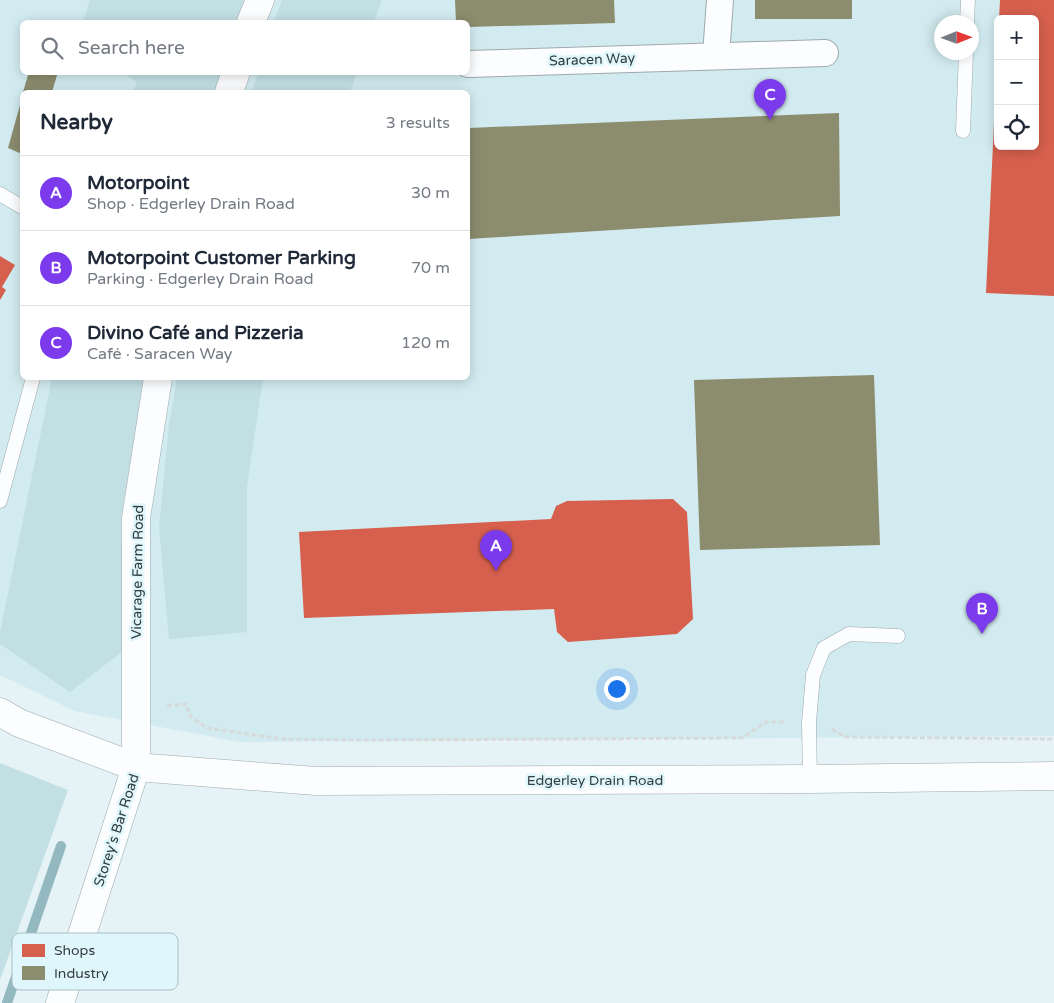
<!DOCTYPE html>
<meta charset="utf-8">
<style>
:root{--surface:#fff;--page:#f2f2f3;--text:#1f2937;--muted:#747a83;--line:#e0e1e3;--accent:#7c3aed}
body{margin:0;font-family:"Varela Round",sans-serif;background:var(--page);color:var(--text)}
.controls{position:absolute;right:15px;top:15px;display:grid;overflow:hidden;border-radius:8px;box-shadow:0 2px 12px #0003}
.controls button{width:45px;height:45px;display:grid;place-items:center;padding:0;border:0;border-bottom:1px solid var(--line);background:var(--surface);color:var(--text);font:25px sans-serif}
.compass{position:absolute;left:934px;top:15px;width:45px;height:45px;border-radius:50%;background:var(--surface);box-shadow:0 2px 12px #0003;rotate:89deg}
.you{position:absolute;left:616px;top:688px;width:18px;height:18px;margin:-12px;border:4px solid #fff;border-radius:50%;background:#1a73e8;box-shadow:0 0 0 8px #1a73e833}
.badge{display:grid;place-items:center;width:32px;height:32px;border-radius:50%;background:var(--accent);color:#fff;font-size:16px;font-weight:700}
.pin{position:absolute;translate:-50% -41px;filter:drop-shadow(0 1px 2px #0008)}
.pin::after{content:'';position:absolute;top:26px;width:18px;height:15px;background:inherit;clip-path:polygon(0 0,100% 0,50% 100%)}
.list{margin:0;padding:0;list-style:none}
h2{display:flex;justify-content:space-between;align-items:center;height:65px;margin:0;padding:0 20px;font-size:21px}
h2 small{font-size:16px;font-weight:400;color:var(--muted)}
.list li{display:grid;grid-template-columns:32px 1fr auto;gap:15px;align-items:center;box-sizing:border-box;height:75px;padding:0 20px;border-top:1px solid var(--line)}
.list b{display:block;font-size:19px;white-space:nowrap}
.list p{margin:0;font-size:16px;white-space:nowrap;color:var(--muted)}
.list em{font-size:16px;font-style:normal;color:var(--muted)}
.icon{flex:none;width:28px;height:28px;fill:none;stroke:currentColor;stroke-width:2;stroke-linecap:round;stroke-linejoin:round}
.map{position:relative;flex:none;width:1054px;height:1003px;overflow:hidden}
.search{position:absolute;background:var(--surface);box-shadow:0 2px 12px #0003;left:20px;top:20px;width:450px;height:55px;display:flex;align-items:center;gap:12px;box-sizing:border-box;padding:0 18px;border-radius:8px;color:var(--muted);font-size:19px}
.panel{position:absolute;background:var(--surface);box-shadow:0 2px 12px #0003;left:20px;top:90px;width:450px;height:290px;border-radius:8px}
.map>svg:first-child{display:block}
.built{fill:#d2ebf0;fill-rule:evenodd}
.green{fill:#c2dfe4}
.shops{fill:#d6604d}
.industry{fill:#8c8c6e}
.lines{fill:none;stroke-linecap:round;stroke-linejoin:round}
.stream{stroke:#93b8bf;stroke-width:10}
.service-casing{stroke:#9fa9ac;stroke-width:15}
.minor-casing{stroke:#9fa9ac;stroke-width:28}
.tertiary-casing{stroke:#9fa9ac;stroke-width:29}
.path{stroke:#d6dada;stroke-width:3;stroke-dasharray:5 2.5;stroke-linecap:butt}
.service{stroke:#fbfdfe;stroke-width:14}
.minor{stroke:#fbfdfe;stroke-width:26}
.tertiary{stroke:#fbfdfe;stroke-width:28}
.labels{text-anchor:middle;stroke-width:5;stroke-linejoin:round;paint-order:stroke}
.street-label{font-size:14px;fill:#353f41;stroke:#dff7fc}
.key{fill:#dff7fc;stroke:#acc0c4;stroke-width:1}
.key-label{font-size:14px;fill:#353f41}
</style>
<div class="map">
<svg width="1054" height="1003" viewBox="0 0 1054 1003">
<rect width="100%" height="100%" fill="#e5f3f6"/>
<!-- built -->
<path class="built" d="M0 0H1054V736L240 742 75 711 0 675ZM998 19H1035V146H998ZM22 22H468V72H22ZM942 22H972V52H942ZM22 92H468V378H22Z"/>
<!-- green -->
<g class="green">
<path d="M90 0H245L238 22H83Z"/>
<path d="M282 0H382L374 22H274Z"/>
<path d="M123 73H223L217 92H133L137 82Z"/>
<path d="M258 73V72L357 73 350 92H252Z"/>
<path d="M52 378H144L121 518 123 651 70 692 0 644V632Z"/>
<path d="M177 378H263L247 486V632L169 639 159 527 169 425Z"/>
<path d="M0 763 68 790 0 980Z"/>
</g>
<!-- shops -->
<g class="shops">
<path d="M1000 0H1054V296L986 293 996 80H998V146H1035V19H999Z"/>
<path d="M0 256 15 265 2 287 6 290 0 300Z"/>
<path d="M673 499 687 512 693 619 677 634 568 642 557 632 554 609 304 618 299 532 551 519 556 506 567 501Z"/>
</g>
<!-- industry -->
<g class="industry">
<path d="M455 0H614L615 23 468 27V22H456Z"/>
<rect x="755" y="0" width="97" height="19"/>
<path d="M29 72H58L52 92H23Z"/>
<path d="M22 98V154L8 148Z"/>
<path d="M839 113 840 216 468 239V128Z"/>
<path d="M874 375 880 545 700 550 694 380Z"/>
</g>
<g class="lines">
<!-- stream -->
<path class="stream" d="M7 1003 61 846"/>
<defs>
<g id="service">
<path d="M967 22 968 0"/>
<path d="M963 131 966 52"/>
<path d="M0 194 22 207"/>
<path d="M0 501 33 378"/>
<path d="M810 779 809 722 813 675 824 648 849 634 898 636"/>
</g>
<g id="minor">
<path d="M716 55 720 0"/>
<path d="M468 64 825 53"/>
</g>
<g id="tertiary">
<path d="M251 22 260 0"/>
<path d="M229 92 236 72"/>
<path d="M0 712 19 723 136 767 316 781 810 779 1054 776"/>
<path d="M60 1003 136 767V518L158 378"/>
</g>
</defs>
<!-- service casing -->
<use href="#service" class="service-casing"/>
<!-- minor casing -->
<use href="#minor" class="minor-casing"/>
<!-- tertiary casing -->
<use href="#tertiary" class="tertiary-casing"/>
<!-- path -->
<g class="path">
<path d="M167 706 186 704 190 716 207 728 283 739 365 740 742 738 766 722H785"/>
<path d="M832 729 845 737 1054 739"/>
</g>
<!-- service -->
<use href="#service" class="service"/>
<!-- minor -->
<use href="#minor" class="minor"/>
<!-- tertiary -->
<use href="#tertiary" class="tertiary"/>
</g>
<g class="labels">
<!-- street labels -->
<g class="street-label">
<text transform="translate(592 59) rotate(-2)" y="5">Saracen Way</text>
<text transform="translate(137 572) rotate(-89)" y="5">Vicarage Farm Road</text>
<text x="595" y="785">Edgerley Drain Road</text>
<text transform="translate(116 830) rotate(-72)" y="5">Storey's Bar Road</text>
</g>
</g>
<!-- legend -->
<rect x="12" y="933" width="166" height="57" rx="8" class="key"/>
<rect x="22" y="944" width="23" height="13" fill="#d6604d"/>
<rect x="22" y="966" width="23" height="14" fill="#8c8c6e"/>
<g class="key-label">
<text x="54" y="955">Shops</text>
<text x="54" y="978">Industry</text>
</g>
</svg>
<div class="controls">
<button>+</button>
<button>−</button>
<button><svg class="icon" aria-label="locate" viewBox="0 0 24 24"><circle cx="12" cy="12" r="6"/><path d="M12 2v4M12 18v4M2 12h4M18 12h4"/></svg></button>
</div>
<svg class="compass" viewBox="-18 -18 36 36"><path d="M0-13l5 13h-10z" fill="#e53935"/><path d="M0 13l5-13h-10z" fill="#747a83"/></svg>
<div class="you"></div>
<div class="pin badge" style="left:496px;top:571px">A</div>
<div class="pin badge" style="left:982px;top:634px">B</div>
<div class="pin badge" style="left:770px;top:120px">C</div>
<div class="search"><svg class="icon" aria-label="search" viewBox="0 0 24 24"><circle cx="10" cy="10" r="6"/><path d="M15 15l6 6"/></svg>Search here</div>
<section class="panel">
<h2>Nearby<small>3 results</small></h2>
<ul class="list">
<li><span class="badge">A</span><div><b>Motorpoint</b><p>Shop · Edgerley Drain Road</p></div><em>30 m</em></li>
<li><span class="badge">B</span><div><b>Motorpoint Customer Parking</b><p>Parking · Edgerley Drain Road</p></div><em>70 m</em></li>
<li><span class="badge">C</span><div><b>Divino Café and Pizzeria</b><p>Café · Saracen Way</p></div><em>120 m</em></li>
</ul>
</section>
</div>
